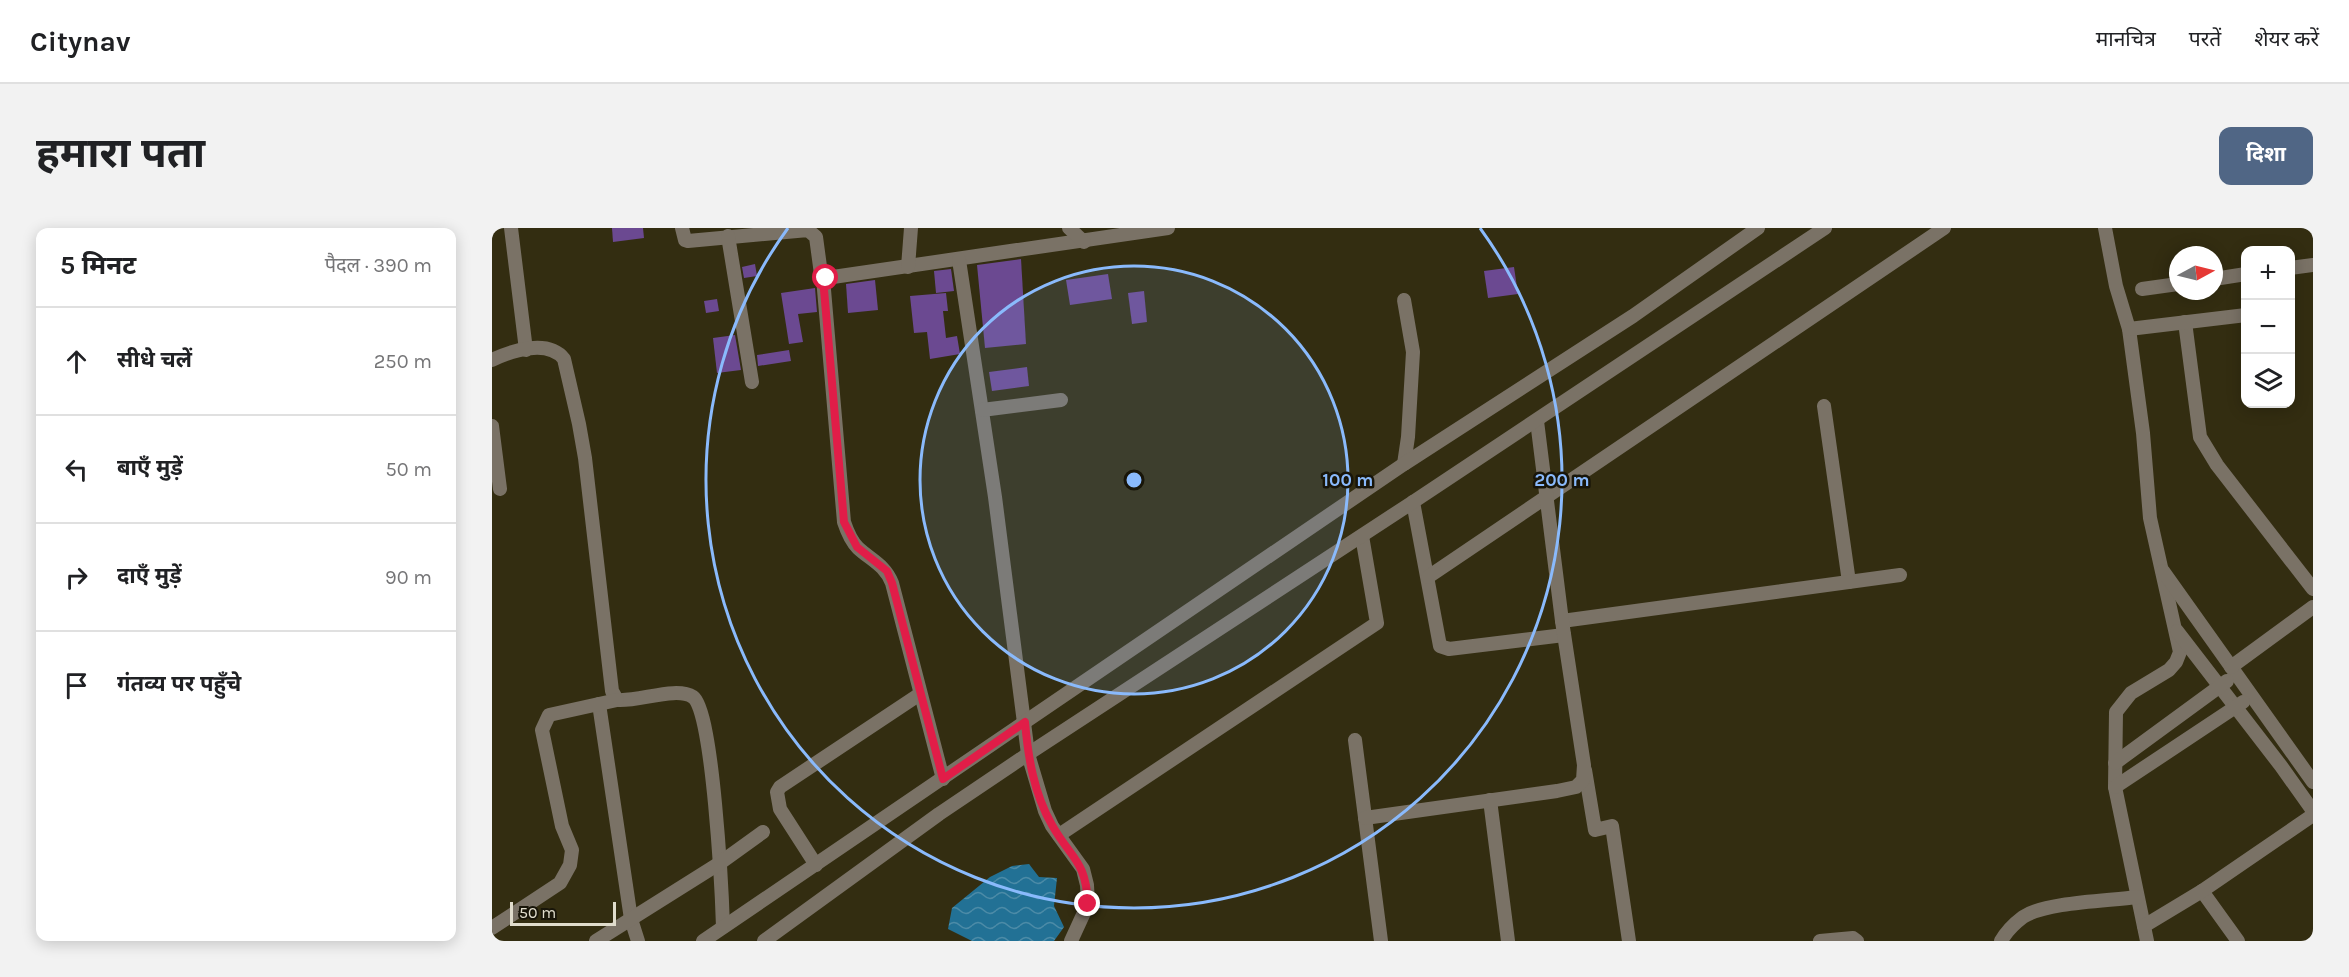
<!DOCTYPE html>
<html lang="hi">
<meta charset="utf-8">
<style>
:root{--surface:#fff;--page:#f2f2f2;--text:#202124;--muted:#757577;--line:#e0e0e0;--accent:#506685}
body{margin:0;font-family:Karla,"Noto Sans Devanagari",sans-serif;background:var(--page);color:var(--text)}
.controls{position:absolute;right:18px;top:18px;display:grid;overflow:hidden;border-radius:12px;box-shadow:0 3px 15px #0003}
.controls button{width:54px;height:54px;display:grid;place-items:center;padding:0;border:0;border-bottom:2px solid var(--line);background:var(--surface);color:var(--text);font:30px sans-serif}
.compass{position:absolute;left:1677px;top:18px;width:54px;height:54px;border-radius:50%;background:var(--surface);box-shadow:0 3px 15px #0003;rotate:83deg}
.scale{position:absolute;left:18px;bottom:15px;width:106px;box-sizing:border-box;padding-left:6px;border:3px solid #e0dccc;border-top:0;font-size:16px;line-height:21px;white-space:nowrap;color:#e0dccc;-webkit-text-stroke:4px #181509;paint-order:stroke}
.stop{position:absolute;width:18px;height:18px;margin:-14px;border:4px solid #e11d48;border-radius:50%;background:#fff}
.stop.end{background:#e11d48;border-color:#fff;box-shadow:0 2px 6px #0008}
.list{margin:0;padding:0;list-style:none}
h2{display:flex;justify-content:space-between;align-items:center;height:78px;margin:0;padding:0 24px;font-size:26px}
h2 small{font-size:20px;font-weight:400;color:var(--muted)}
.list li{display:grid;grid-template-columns:39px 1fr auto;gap:18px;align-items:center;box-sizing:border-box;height:108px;padding:0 24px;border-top:2px solid var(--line)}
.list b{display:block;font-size:22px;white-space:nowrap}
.list em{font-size:20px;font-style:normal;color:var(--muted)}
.icon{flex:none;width:33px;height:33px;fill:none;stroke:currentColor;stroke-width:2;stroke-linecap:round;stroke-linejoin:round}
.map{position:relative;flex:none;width:1821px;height:713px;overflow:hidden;border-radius:12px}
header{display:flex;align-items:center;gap:36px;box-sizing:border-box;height:84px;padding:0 30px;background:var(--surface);border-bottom:2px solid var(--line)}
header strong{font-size:28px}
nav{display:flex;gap:33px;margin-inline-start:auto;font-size:21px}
.intro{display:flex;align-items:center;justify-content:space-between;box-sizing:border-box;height:144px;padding:0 36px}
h1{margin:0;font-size:42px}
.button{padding:15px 27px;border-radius:12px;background:var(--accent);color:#fff;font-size:21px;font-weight:700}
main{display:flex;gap:36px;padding:0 36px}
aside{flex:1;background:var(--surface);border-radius:12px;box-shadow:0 3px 15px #0003}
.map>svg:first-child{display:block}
.water{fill:url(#water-waves)}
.building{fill:#6b4991}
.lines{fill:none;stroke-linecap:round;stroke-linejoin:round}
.minor{stroke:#7a7266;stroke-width:14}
.route{stroke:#e11d48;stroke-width:8}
.ring{fill:none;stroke:#8abafc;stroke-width:3}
.centre{fill:#8abafc;stroke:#181509;stroke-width:3}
.ring-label{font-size:18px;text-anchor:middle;font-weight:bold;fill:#8abafc;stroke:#181509;stroke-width:5;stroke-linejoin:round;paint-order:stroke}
</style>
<header>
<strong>Citynav</strong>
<nav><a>मानचित्र</a><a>परतें</a><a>शेयर करें</a></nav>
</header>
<div class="intro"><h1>हमारा पता</h1><a class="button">दिशा</a></div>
<main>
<aside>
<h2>5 मिनट<small>पैदल · 390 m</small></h2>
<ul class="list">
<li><svg class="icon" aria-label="ahead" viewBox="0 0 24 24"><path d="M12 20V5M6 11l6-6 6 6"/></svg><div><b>सीधे चलें</b></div><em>250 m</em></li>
<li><svg class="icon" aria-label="left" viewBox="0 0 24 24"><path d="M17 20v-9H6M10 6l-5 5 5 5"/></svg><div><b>बाएँ मुड़ें</b></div><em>50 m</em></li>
<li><svg class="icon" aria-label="right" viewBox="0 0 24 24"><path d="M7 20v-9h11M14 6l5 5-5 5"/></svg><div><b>दाएँ मुड़ें</b></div><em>90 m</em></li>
<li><svg class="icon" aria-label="arrive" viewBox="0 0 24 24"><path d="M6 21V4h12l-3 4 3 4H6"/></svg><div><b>गंतव्य पर पहुँचे</b></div></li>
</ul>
</aside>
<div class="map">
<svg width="1821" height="713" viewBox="0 0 1821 713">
<defs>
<pattern id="water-waves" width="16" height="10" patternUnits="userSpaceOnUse" patternTransform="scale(1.5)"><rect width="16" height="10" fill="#227195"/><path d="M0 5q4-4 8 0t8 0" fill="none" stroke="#4c8ba7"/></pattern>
</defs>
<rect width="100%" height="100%" fill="#332d11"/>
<!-- water -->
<path class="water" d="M537 636 547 649 565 650 562 678 572 699 562 713H480L456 701 460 680 498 649 520 638Z"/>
<!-- building -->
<g class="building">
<path d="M120 0H151L152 10 121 14Z"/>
<path d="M529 31 534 116 493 120 485 37Z"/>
<path d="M263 36 265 48 252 50 250 39Z"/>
<path d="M1022 39 1026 66 996 70 992 43Z"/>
<path d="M459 41 462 63 444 65 442 43Z"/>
<path d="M616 46 620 71 578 77 574 52Z"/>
<path d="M383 52 386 82 356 85 354 56Z"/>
<path d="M323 60 325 84 306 86 311 114 297 116 289 65Z"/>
<path d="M652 63 655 94 640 96 636 65Z"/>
<path d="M454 65 456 83H451L454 110 465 108 468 126 438 131 435 104 422 105 418 68Z"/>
<path d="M225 71 227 83 214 85 212 73Z"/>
<path d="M243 107 249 142 225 145 221 110Z"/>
<path d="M297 122 299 133 266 138 265 127Z"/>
<path d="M535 139 537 158 500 163 497 144Z"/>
</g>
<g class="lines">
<!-- minor -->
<g class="minor">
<path d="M19 0 34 122"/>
<path d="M190 0 193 12 196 13 316 2 324 9 329 46 331 50H334L676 0"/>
<path d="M577 0 592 14"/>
<path d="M1613 0 1624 58 1637 101 1651 205 1658 290 1688 424 1684 434 1677 442 1639 465 1624 484 1623 559 1655 713"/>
<path d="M236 8 260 154"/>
<path d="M467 32 503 269 536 526 553 583 560 598 591 641 595 657 596 676 579 713"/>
<path d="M416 39 419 0"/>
<path d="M1798 40 1821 37"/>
<path d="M331 50 352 294C355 303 359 313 366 320 379 332 393 337 400 355L451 551"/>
<path d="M1722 51 1754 46"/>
<path d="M1650 61 1686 56"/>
<path d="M1693 94 1708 209 1725 237 1821 361"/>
<path d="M1637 101 1754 87"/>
<path d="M0 132C21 122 56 111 72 131L87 196 93 230 120 463 125 472C147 474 184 458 201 469 221 482 230 667 231 699"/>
<path d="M1332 178 1357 354"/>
<path d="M490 182 569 172"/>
<path d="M0 198 8 261"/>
<path d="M912 236 916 209 921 124 912 72"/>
<path d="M921 274 948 418 957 421 1072 407"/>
<path d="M1671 343 1821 554"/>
<path d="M936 349 1452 0"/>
<path d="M1070 393 1408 347"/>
<path d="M1685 403 1789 538 1821 583"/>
<path d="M1739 439 1821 379"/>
<path d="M107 476 139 691 146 713"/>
<path d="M863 512 889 713"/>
<path d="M1623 535 1735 453"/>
<path d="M1093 542 1103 602 1120 598 1137 713"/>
<path d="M1623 559 1751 474"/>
<path d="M998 572 1016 713"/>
<path d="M873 590 1065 563 1084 559 1091 552 1092 537 1070 393 1045 193"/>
<path d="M567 607 885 395 870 308"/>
<path d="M324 637 288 581 285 564 288 559 428 466"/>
<path d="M1710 663 1746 713"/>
<path d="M1652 698 1710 663 1821 587"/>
<path d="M0 700 68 655 78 637 80 622 70 598 50 502 57 487 125 472"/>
<path d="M104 713 228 635 271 604"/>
<path d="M211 713 912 236 1141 88 1266 0"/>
<path d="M272 713 447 586 536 526 921 274 1333 0"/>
<path d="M1328 713 1361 710 1365 713"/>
<path d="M1509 713C1514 704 1523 695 1531 689 1554 674 1616 673 1645 669"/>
</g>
</g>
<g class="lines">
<!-- route -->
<path class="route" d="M334 50H331L352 294 365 319 395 343 400 355 451 551 533 494C536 529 542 566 560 597 579 631 594 632 596 676"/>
</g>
<!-- distance rings -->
<circle cx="642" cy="252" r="214" fill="#8abafc" fill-opacity=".12"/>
<g class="ring">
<circle cx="642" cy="252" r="214"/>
<path d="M988 0A428 428 0 1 1 296 0"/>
</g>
<circle cx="642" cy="252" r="9" class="centre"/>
<g class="ring-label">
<text x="856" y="258">100 m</text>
<text x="1070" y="258">200 m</text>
</g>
</svg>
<div class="controls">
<button>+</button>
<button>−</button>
<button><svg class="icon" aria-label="layers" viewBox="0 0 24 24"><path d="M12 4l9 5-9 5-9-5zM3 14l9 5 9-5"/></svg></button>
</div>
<svg class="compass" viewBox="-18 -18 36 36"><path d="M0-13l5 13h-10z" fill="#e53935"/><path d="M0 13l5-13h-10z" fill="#757577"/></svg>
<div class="scale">50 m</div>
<div class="stop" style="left:334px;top:50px"></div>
<div class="stop end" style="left:596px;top:676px"></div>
</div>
</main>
